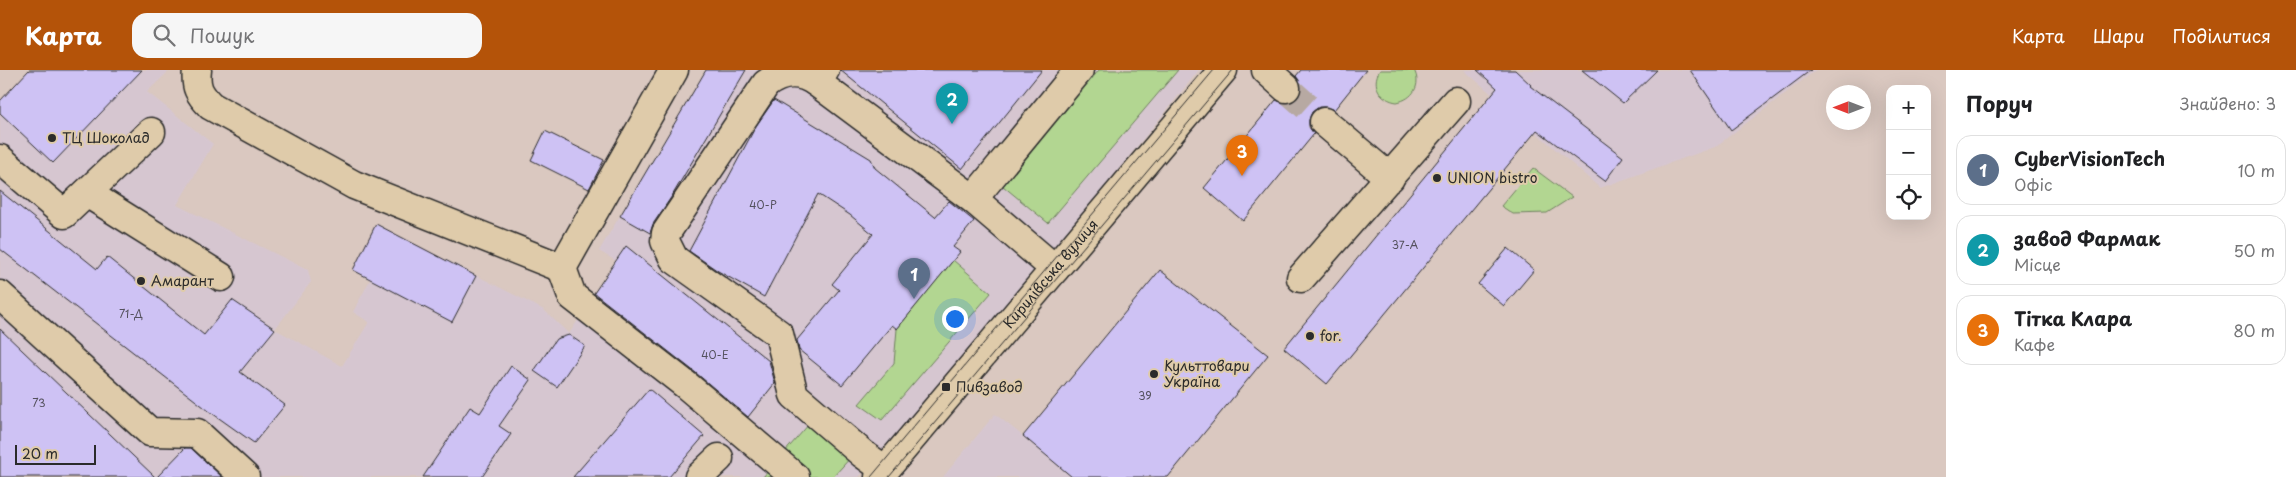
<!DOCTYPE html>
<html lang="uk">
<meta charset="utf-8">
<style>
:root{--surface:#fff;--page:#f6f6f6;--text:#202124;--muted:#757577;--line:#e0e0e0;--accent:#b45309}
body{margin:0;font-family:"Playpen Sans",sans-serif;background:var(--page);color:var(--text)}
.controls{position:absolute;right:15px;top:15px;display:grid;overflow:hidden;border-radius:10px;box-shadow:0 5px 20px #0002}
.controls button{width:45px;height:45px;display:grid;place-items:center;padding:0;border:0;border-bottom:1px solid var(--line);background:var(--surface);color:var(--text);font:25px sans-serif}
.compass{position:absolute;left:1826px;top:15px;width:45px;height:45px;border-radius:50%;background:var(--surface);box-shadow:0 5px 20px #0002;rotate:270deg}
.scale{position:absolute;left:15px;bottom:12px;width:81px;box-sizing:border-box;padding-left:5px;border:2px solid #2b2b2b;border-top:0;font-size:14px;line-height:18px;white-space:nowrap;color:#2b2b2b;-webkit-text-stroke:4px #dfcbaa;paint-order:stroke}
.you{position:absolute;left:954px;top:248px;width:18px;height:18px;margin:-12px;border:4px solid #fff;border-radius:50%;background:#1a73e8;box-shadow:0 0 0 8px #1a73e833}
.badge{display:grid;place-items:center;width:32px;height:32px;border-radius:50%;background:var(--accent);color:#fff;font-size:16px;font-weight:700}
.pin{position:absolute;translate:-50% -41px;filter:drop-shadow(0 1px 2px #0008)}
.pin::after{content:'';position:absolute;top:26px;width:18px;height:15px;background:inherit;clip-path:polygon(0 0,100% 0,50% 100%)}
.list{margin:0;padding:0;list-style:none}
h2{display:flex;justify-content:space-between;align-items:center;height:65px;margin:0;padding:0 20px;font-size:21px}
h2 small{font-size:16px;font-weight:400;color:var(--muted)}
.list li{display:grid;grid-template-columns:32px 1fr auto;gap:15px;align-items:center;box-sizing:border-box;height:70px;margin:0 10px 10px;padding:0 10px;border:1px solid var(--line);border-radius:15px}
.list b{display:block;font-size:19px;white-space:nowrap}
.list p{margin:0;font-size:16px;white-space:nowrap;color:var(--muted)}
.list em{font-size:16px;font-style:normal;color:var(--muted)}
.icon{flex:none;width:28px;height:28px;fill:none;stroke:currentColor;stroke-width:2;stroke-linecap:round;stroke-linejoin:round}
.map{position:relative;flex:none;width:1946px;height:407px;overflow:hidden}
header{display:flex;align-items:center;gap:30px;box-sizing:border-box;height:70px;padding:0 25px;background:var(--accent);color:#fff}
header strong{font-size:24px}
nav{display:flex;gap:28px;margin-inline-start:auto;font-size:18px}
.search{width:350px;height:45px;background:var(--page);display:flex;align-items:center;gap:12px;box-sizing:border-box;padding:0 18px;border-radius:15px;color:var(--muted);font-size:19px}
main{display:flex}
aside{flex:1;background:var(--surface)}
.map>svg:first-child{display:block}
.built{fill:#d6c6d0}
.green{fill:#b2d691;stroke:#6e805e}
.building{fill:#cec2f4;stroke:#2b2b2b}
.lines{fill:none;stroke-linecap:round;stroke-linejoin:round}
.minor-tunnel{stroke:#b7a9a2;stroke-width:28;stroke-dasharray:28 14;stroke-linecap:butt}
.minor-casing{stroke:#2b2b2b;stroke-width:31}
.minor{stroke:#dfcbaa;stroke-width:28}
.tram{stroke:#2b2b2b;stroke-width:1}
.poi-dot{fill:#2b2b2b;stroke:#dfcbaa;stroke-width:2}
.labels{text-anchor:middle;stroke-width:4;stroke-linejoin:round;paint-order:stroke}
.number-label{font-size:11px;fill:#54515d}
.poi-label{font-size:14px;fill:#2b2b2b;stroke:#dfcbaa;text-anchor:start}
.street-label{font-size:14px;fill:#2b2b2b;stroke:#dfcbaa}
</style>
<header>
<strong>Карта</strong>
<div class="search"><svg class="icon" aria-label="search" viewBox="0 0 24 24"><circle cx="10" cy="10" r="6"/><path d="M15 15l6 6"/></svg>Пошук</div>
<nav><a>Карта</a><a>Шари</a><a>Поділитися</a></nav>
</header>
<main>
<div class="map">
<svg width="1946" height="407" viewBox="0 0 1946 407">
<rect width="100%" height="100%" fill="#dac8c0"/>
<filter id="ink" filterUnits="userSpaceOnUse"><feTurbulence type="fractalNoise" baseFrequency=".02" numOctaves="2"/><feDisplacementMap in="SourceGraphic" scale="10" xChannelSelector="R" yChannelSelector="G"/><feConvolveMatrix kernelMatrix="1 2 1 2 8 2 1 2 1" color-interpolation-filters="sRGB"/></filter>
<g filter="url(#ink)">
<!-- built -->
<g class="built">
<path d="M29 0H170L147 22 213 74 177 135 308 200 311 212 275 259 342 296 369 252 353 242 370 210 353 200 376 154 544 240 569 264 616 191 599 181 706 0H1199L1047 188 859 407H0V31Z"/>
<path d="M1464 0H1816L1715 77 1600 118Z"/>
<path d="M995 344 1023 366 1072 407H943Z"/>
</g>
<!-- green -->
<g class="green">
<path d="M1099 0H1178L1048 153 1003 116Z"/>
<path d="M1380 0H1414C1422 15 1413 29 1397 32 1381 30 1370 15 1380 0Z"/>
<path d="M1533 98 1572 127 1547 143 1513 144 1501 136Z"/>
<path d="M953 190 991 223 882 350 859 334 894 293 897 259Z"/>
<path d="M810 353 852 386 833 407H763Z"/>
</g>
<!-- building -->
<g class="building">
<path d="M29 0H142L53 93 0 43V31Z"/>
<path d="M706 0H746L672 126 653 154 650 163 620 146Z"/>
<path d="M840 0H1042L962 99Z"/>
<path d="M1301 0H1366L1334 40 1326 37H1319L1312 42 1309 50V57L1314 64 1243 151 1204 118 1276 30 1283 33H1290L1298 28 1301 22V14L1296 6Z"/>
<path d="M1477 0H1515L1531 15 1530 16 1623 87 1605 111 1537 60 1327 314 1284 278 1497 18Z"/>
<path d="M1582 0H1657L1623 33Z"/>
<path d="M1690 0H1811L1731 60Z"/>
<path d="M774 30 871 89 875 98 935 147 949 131 974 151 953 177 960 182 897 259 892 255 842 315 799 280 797 270 839 220 832 214 873 164 850 145 818 124 764 227 718 201 689 181 756 56Z"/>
<path d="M545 61 604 90 589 119 531 90Z"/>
<path d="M0 121 97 199 107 187 204 265 232 230 275 259 240 302 285 335 254 373 209 341 0 179Z"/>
<path d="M376 154 476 206 452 252 353 200Z"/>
<path d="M626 176 769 291 775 313 748 347 696 303 594 223Z"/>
<path d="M1508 178 1534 200 1504 236 1478 214Z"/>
<path d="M1160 200 1268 285 1168 407H1072L1023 366Z"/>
<path d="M0 259 155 407H0Z"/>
<path d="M569 265 585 276 557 317 534 301 556 269Z"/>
<path d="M511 296 531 310 499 356 511 364 482 407H423L470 337 480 343Z"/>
<path d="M649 319 704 366 669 407H573Z"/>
<path d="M185 378H191L222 407H157Z"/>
</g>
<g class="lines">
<!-- minor-tunnel -->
<path class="minor-tunnel" d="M1286 18 1324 52"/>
<defs>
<g id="minor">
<path d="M197 0C195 17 199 24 211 36L354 115 562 198 572 226 686 315 795 407"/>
<path d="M825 0 816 12 973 129 1055 199"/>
<path d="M1266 0 1286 18"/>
<path d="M816 12C799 0 782 2 766 14L666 163 665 171 674 189 779 264 794 325 863 384 885 400"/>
<path d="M1324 52 1390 108"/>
<path d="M0 89 64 144 151 62"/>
<path d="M87 123 221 207"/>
<path d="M973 129 1079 0"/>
<path d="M562 198 674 0"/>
<path d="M1301 208 1456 31"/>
<path d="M0 225 150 362 197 363 245 407"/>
<path d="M699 407 719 388"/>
<path id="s1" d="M879 407 1223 0"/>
</g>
</defs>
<!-- minor casing -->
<use href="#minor" class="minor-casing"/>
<!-- minor -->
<use href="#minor" class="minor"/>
<!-- tram -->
<g class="tram">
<path d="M871 407 1214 0"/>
<path d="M889 407 1233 0"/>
</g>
</g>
</g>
<!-- markers -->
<g class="poi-dot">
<circle cx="52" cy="68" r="5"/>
<circle cx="1437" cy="108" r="5"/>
<circle cx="141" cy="211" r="5"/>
<circle cx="1310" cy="266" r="5"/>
<circle cx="1154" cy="304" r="5"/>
<rect x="941" y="312" width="10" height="10" rx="2.5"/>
</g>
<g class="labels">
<!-- number labels -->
<g class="number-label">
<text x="763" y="139">40-Р</text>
<text x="1405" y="179">37-А</text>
<text x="131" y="248">71-Д</text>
<text x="715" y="289">40-Е</text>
<text x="1145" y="330">39</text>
<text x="39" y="337">73</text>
</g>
<!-- poi labels -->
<g class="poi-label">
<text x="62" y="73">ТЦ Шоколад</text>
<text x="1447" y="113">UNION bistro</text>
<text x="151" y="216">Амарант</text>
<text x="1320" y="271">for.</text>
<text x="1164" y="301">Культтовари<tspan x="1164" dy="16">Україна</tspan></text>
<text x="956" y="322">Пивзавод</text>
</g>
<!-- street labels -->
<g class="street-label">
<text dy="5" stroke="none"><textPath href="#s1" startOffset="266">Кирилівська вулиця</textPath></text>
</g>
</g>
</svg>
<div class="controls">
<button>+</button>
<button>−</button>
<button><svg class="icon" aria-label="locate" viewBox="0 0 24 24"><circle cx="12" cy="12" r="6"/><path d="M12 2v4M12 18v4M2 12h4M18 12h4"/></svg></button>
</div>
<svg class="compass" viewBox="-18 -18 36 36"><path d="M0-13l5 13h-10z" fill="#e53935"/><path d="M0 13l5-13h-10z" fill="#757577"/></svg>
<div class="scale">20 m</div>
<div class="you"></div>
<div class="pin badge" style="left:914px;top:229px;background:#5c6f8a">1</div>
<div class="pin badge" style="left:952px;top:54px;background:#0f9aa8">2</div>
<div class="pin badge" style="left:1242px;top:106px;background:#e8710a">3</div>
</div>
<aside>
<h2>Поруч<small>Знайдено: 3</small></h2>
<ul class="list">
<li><span class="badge" style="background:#5c6f8a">1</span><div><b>CyberVisionTech</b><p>Офіс</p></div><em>10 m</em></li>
<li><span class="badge" style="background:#0f9aa8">2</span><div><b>завод Фармак</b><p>Місце</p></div><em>50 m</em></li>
<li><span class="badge" style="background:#e8710a">3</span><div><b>Тітка Клара</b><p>Кафе</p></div><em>80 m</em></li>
</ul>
</aside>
</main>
